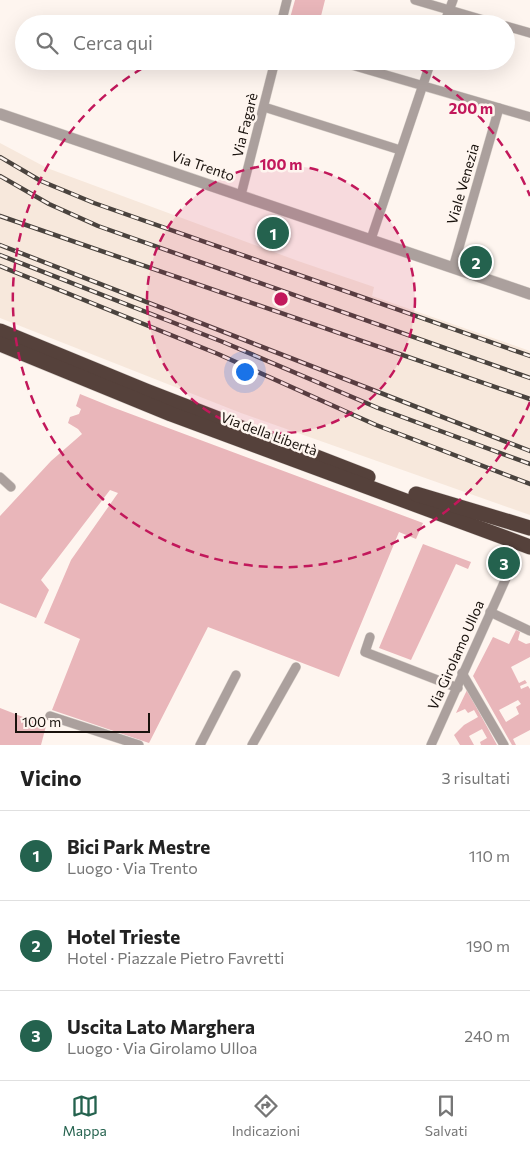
<!DOCTYPE html>
<html lang="it">
<meta charset="utf-8">
<style>
:root{--surface:#fff;--page:#f6f6f6;--text:#222;--muted:#767676;--line:#e0e0e0;--accent:#24624e}
body{margin:0;font-family:Commissioner,sans-serif;background:var(--page);color:var(--text)}
.scale{position:absolute;left:15px;bottom:12px;width:135px;box-sizing:border-box;padding-left:5px;border:2px solid #19120d;border-top:0;font-size:14px;line-height:18px;white-space:nowrap;color:#19120d;-webkit-text-stroke:4px #fef5ef;paint-order:stroke}
.you{position:absolute;left:244px;top:371px;width:18px;height:18px;margin:-12px;border:4px solid #fff;border-radius:50%;background:#1a73e8;box-shadow:0 0 0 8px #1a73e833}
.badge{display:grid;place-items:center;width:32px;height:32px;border-radius:50%;background:var(--accent);color:#fff;font-size:16px;font-weight:700}
.pin{position:absolute;translate:-50% -50%;border:2px solid #fff;box-shadow:0 1px 5px #0006}
.list{margin:0;padding:0;list-style:none}
h2{display:flex;justify-content:space-between;align-items:center;height:65px;margin:0;padding:0 20px;font-size:21px}
h2 small{font-size:16px;font-weight:400;color:var(--muted)}
.list li{display:grid;grid-template-columns:32px 1fr auto;gap:15px;align-items:center;box-sizing:border-box;height:90px;padding:0 20px;border-top:1px solid var(--line)}
.list b{display:block;font-size:19px;white-space:nowrap}
.list p{margin:0;font-size:16px;white-space:nowrap;color:var(--muted)}
.list em{font-size:16px;font-style:normal;color:var(--muted)}
.icon{flex:none;width:28px;height:28px;fill:none;stroke:currentColor;stroke-width:2;stroke-linecap:round;stroke-linejoin:round}
.map{position:relative;flex:none;width:530px;height:745px;overflow:hidden}
.search{position:absolute;background:var(--surface);box-shadow:0 5px 20px #0002;left:15px;right:15px;top:15px;height:55px;display:flex;align-items:center;gap:12px;box-sizing:border-box;padding:0 18px;border-radius:28px;color:var(--muted);font-size:19px}
.sheet{height:335px;background:var(--surface)}
nav{display:flex;justify-content:space-around;align-items:center;box-sizing:border-box;height:70px;border-top:1px solid var(--line);background:var(--surface);font-size:14px;color:var(--muted)}
nav a{display:grid;justify-items:center;gap:2px}
nav .on{color:var(--accent)}
.map>svg:first-child{display:block}
.built{fill:#f7e8dc}
.green{fill:#e9b6ba;fill-rule:evenodd}
.lines{fill:none;stroke-linecap:round;stroke-linejoin:round}
.minor-casing{stroke:#d9d1cb;stroke-width:10}
.tertiary-casing{stroke:#d9d1cb;stroke-width:12}
.motorway-casing{stroke:#d9d1cb;stroke-width:16}
.minor{stroke:#aba09d;stroke-width:9}
.tertiary{stroke:#aba09d;stroke-width:11}
.motorway{stroke:#55413b;stroke-width:15}
.rail-casing{stroke:#4a433e;stroke-width:4.5}
.rail{stroke:#fef5ef;stroke-width:2.5;stroke-dasharray:8;stroke-linecap:butt}
.ring{fill:none;stroke:#c2185b;stroke-width:2.5;stroke-dasharray:9 6}
.labels{text-anchor:middle;stroke-width:5;stroke-linejoin:round;paint-order:stroke}
.street-label{font-size:14px;fill:#19120d;stroke:#fef5ef}
.centre{fill:#c2185b;stroke:#fef5ef;stroke-width:2.5}
.ring-label{font-size:15px;text-anchor:middle;font-weight:bold;fill:#c2185b;stroke:#fef5ef;stroke-width:5;stroke-linejoin:round;paint-order:stroke}
</style>
<div class="map">
<svg width="530" height="745" viewBox="0 0 530 745">
<rect width="100%" height="100%" fill="#fef5ef"/>
<!-- built -->
<path class="built" d="M0 143 47 168 298 261 374 287 372 296 530 351V515L241 413 0 318Z"/>
<!-- green -->
<g class="green">
<path d="M295 0H325L319 24 290 18Z"/>
<path d="M80 394 112 407 423 523 416 539 399 532 339 677 208 627 149 743 52 710 80 639 44 623 71 560 118 493 110 490 41 580 49 590 36 618 0 603V516L51 461 82 434 78 429 68 423 70 417 79 414 81 409 76 406Z"/>
<path d="M423 544 471 562 468 569 456 564 411 660 379 648Z"/>
<path d="M516 630 520 632 518 640 526 644 530 643V657L511 667 519 683 525 680 527 683 520 686 521 689 528 686 530 689V730L513 739 516 745H512L473 676 493 637 509 644ZM518 700 521 704 516 707 519 714 506 722 499 710Z"/>
<path d="M467 690 497 745H481L480 742 487 738 482 729 469 736 474 745H460L454 735 464 725 478 717 474 710 468 713 465 709 456 713Z"/>
<path d="M0 708 46 726 41 745H0Z"/>
</g>
<g class="lines">
<defs>
<g id="minor">
<path d="M415 0 497 24"/>
<path d="M281 24 287 0"/>
<path d="M444 24 453 0"/>
<path d="M506 26 530 33"/>
<path d="M338 61 530 117"/>
<path d="M264 107 400 150"/>
<path d="M241 195 275 61"/>
<path d="M371 239 431 61"/>
<path d="M453 268 499 108"/>
<path d="M0 477 11 487"/>
<path d="M490 612 530 631"/>
<path d="M370 637 365 652 458 688"/>
<path d="M462 673 504 745"/>
<path d="M50 716 139 745"/>
<path d="M200 745 236 675"/>
<path d="M252 745 296 667"/>
<path d="M431 745 507 576"/>
</g>
<path id="tertiary" d="M0 114 530 294"/>
<g id="motorway">
<path d="M0 331 146 391 368 477"/>
<path d="M0 344 171 414 530 547"/>
<path d="M416 494 530 528"/>
</g>
</defs>
<!-- minor casing -->
<use href="#minor" class="minor-casing"/>
<!-- tertiary casing -->
<use href="#tertiary" class="tertiary-casing"/>
<!-- motorway casing -->
<use href="#motorway" class="motorway-casing"/>
<!-- minor -->
<use href="#minor" class="minor"/>
<!-- tertiary -->
<use href="#tertiary" class="tertiary"/>
<!-- motorway -->
<use href="#motorway" class="motorway"/>
<defs>
<g id="rail">
<path d="M0 157 41 181 94 203 530 356"/>
<path d="M0 176 49 204 98 226 530 378"/>
<path d="M0 216 530 399"/>
<path d="M0 245 530 451"/>
<path d="M0 255 223 342 378 408 530 464"/>
<path d="M0 266 218 354 376 425 530 484"/>
</g>
</defs>
<!-- rail casing -->
<use href="#rail" class="rail-casing"/>
<!-- rail -->
<use href="#rail" class="rail"/>
</g>
<!-- distance rings -->
<circle cx="281" cy="299" r="134" fill="#c2185b" fill-opacity=".12"/>
<g class="ring">
<circle cx="281" cy="299" r="134"/>
<path d="M530 402A269 269 0 1 1 155 61M407 61A269 269 0 0 1 530 196"/>
</g>
<g class="labels">
<!-- street labels -->
<g class="street-label">
<text transform="translate(245 125) rotate(-76)" y="5">Via Fagarè</text>
<text transform="translate(203 166) rotate(19)" y="5">Via Trento</text>
<text transform="translate(463 184) rotate(-74)" y="5">Viale Venezia</text>
<text transform="translate(269 434) rotate(20)" y="5">Via della Libertà</text>
<text transform="translate(456 655) rotate(-66)" y="5">Via Girolamo Ulloa</text>
</g>
</g>
<circle cx="281" cy="299" r="8" class="centre"/>
<g class="ring-label">
<text x="471" y="114">200 m</text>
<text x="281" y="170">100 m</text>
</g>
</svg>
<div class="scale">100 m</div>
<div class="you"></div>
<div class="pin badge" style="left:273px;top:233px">1</div>
<div class="pin badge" style="left:476px;top:262px">2</div>
<div class="pin badge" style="left:504px;top:563px">3</div>
<div class="search"><svg class="icon" aria-label="search" viewBox="0 0 24 24"><circle cx="10" cy="10" r="6"/><path d="M15 15l6 6"/></svg>Cerca qui</div>
</div>
<section class="sheet">
<h2>Vicino<small>3 risultati</small></h2>
<ul class="list">
<li><span class="badge">1</span><div><b>Bici Park Mestre</b><p>Luogo · Via Trento</p></div><em>110 m</em></li>
<li><span class="badge">2</span><div><b>Hotel Trieste</b><p>Hotel · Piazzale Pietro Favretti</p></div><em>190 m</em></li>
<li><span class="badge">3</span><div><b>Uscita Lato Marghera</b><p>Luogo · Via Girolamo Ulloa</p></div><em>240 m</em></li>
</ul>
</section>
<nav>
<a class="on"><svg class="icon" aria-label="map" viewBox="0 0 24 24"><path d="M3 6l6-2 6 2 6-2v14l-6 2-6-2-6 2zM9 4v14M15 6v14"/></svg>Mappa</a>
<a><svg class="icon" aria-label="directions" viewBox="0 0 24 24"><path d="M12 3l9 9-9 9-9-9zM9 14v-3h6M13 9l2 2-2 2"/></svg>Indicazioni</a>
<a><svg class="icon" aria-label="saved" viewBox="0 0 24 24"><path d="M7 4h10v16l-5-4-5 4z"/></svg>Salvati</a>
</nav>
